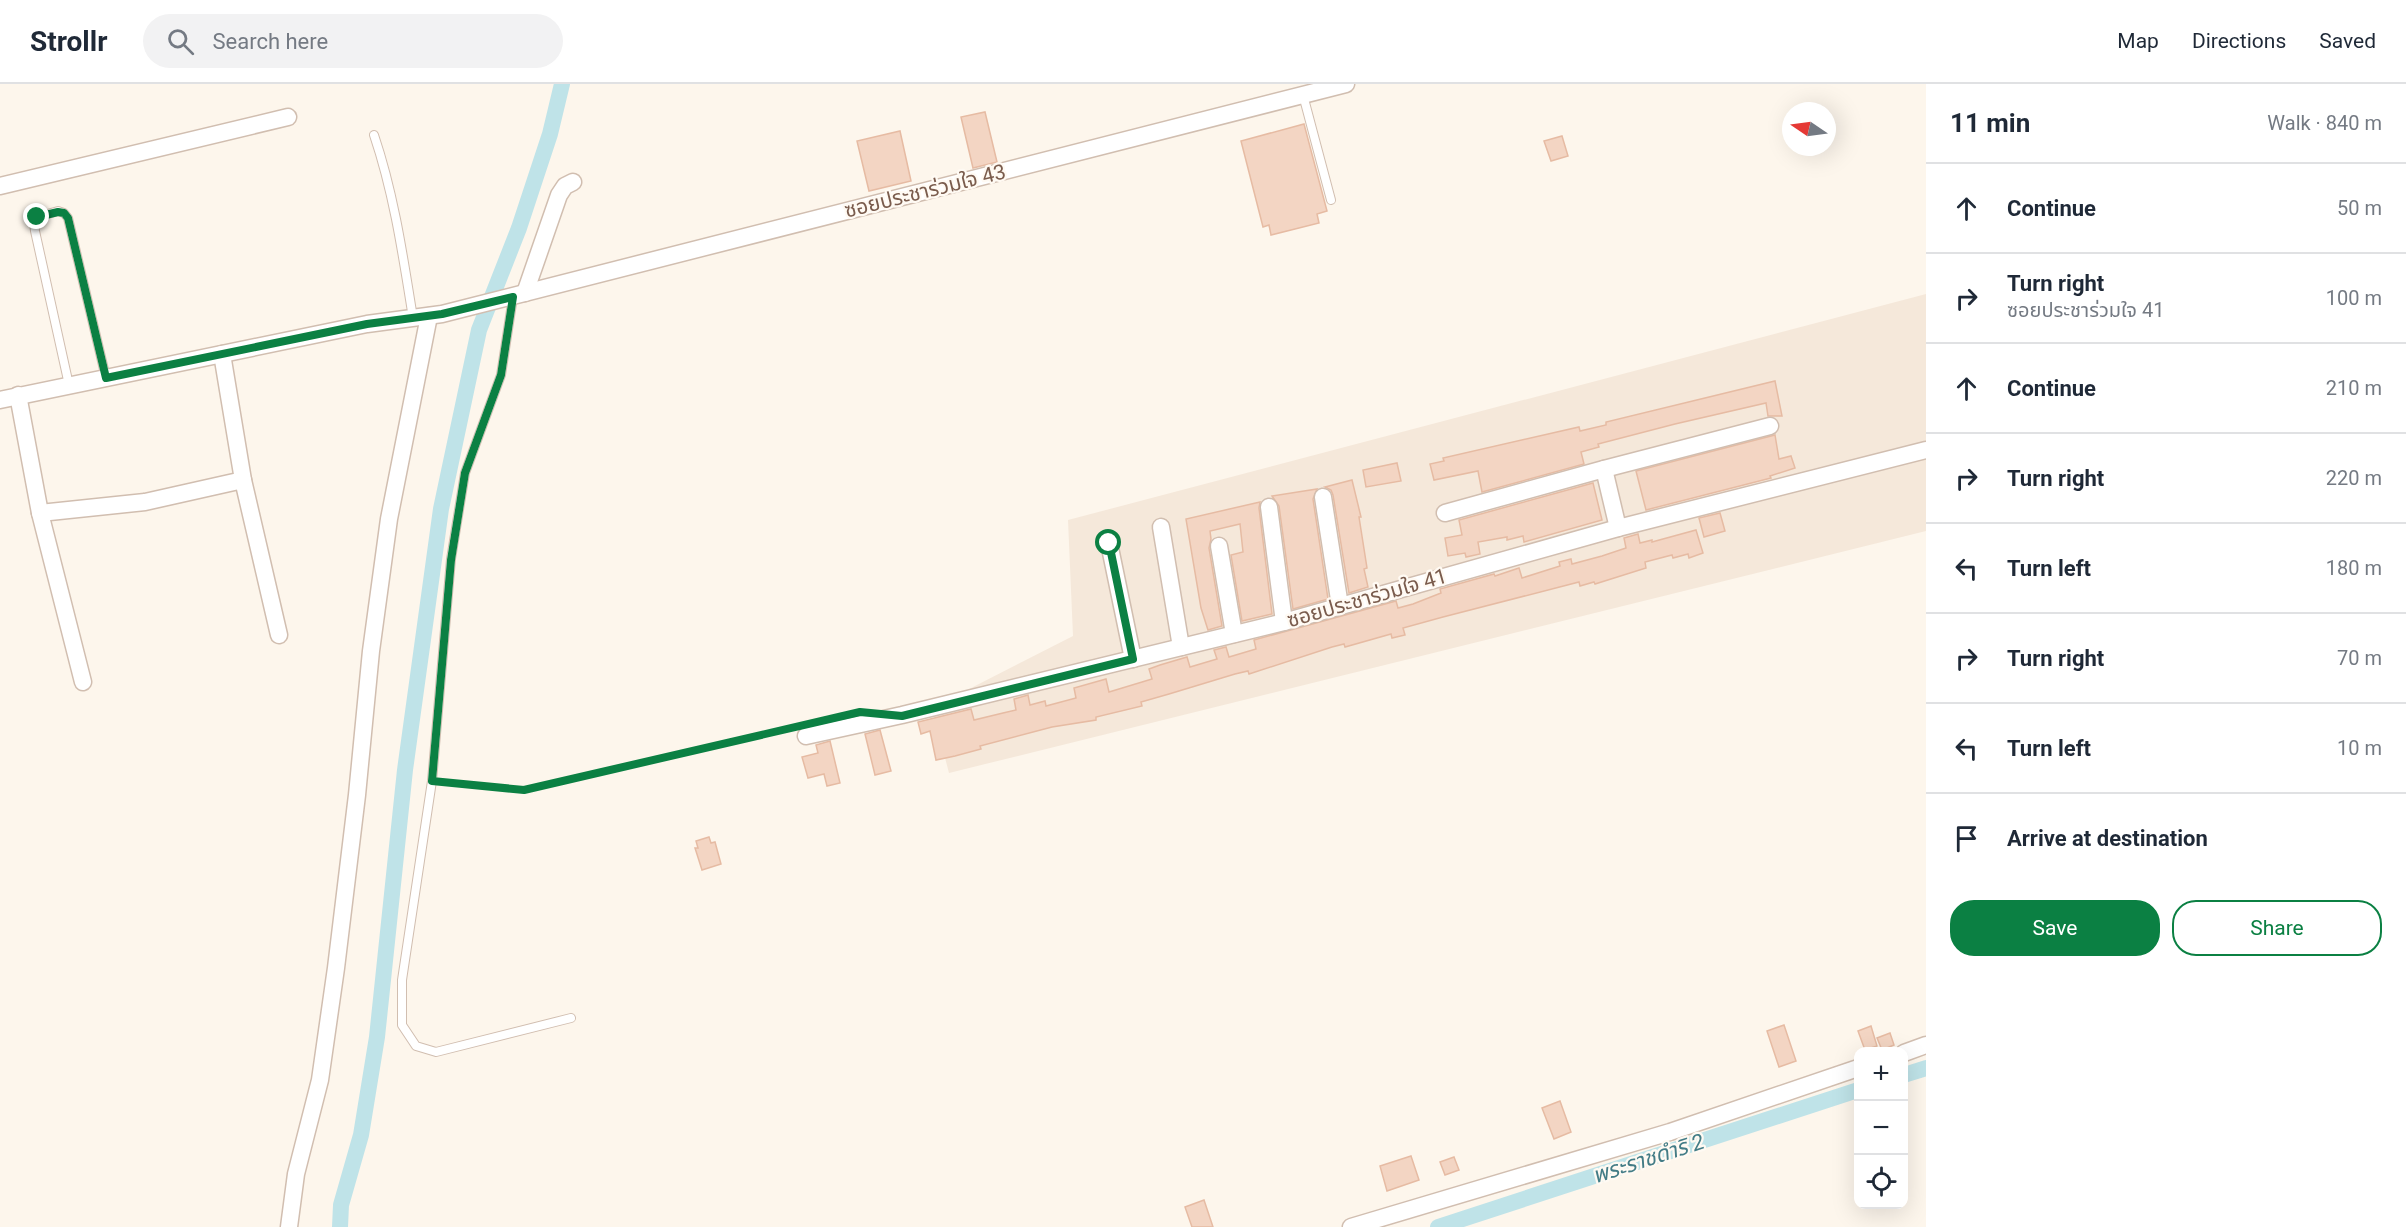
<!DOCTYPE html>
<meta charset="utf-8">
<style>
:root{--surface:#fff;--page:#f2f2f3;--text:#1f2937;--muted:#747a83;--line:#e0e1e3;--accent:#0b8043}
body{margin:0;font-family:Roboto,"Noto Sans Thai",sans-serif;background:var(--page);color:var(--text)}
.controls{position:absolute;right:18px;bottom:18px;display:grid;overflow:hidden;border-radius:12px;box-shadow:0 6px 24px #0002}
.controls button{width:54px;height:54px;display:grid;place-items:center;padding:0;border:0;border-bottom:2px solid var(--line);background:var(--surface);color:var(--text);font:30px sans-serif}
.compass{position:absolute;left:1782px;top:18px;width:54px;height:54px;border-radius:50%;background:var(--surface);box-shadow:0 6px 24px #0002;rotate:283deg}
.stop{position:absolute;width:18px;height:18px;margin:-14px;border:4px solid #0b8043;border-radius:50%;background:#fff}
.stop.end{background:#0b8043;border-color:#fff;box-shadow:0 2px 6px #0008}
.list{margin:0;padding:0;list-style:none}
h2{display:flex;justify-content:space-between;align-items:center;height:78px;margin:0;padding:0 24px;font-size:26px}
h2 small{font-size:20px;font-weight:400;color:var(--muted)}
.list li{display:grid;grid-template-columns:39px 1fr auto;gap:18px;align-items:center;box-sizing:border-box;height:90px;padding:0 24px;border-top:2px solid var(--line)}
.list b{display:block;font-size:22px;white-space:nowrap}
.list p{margin:0;font-size:20px;white-space:nowrap;color:var(--muted)}
.list em{font-size:20px;font-style:normal;color:var(--muted)}
.actions{display:flex;gap:12px;padding:18px 24px}
.actions a{flex:1;padding:14px 0;border:2px solid var(--accent);border-radius:24px;text-align:center;font-size:21px;color:var(--accent)}
.actions .main{background:var(--accent);color:#fff}
.icon{flex:none;width:33px;height:33px;fill:none;stroke:currentColor;stroke-width:2;stroke-linecap:round;stroke-linejoin:round}
.map{position:relative;flex:none;width:1926px;height:1143px;overflow:hidden}
header{display:flex;align-items:center;gap:36px;box-sizing:border-box;height:84px;padding:0 30px;background:var(--surface);border-bottom:2px solid var(--line)}
header strong{font-size:28px}
nav{display:flex;gap:33px;margin-inline-start:auto;font-size:21px}
.search{width:420px;height:54px;background:var(--page);display:flex;align-items:center;gap:15px;box-sizing:border-box;padding:0 21px;border-radius:33px;color:var(--muted);font-size:22px}
main{display:flex}
aside{flex:1;background:var(--surface)}
.map>svg:first-child{display:block}
.residential{fill:#f5e8da}
.lines{fill:none;stroke-linecap:round;stroke-linejoin:round}
.canal{stroke:#bfe3e8;stroke-width:16}
.building{fill:#f3d5c3;stroke:#e6bba3;stroke-width:1.5}
.lane-casing{stroke:#d1beb0;stroke-width:10}
.street-casing{stroke:#d1beb0;stroke-width:19}
.path{stroke:#d9b8a5;stroke-width:3;stroke-dasharray:1.5 4.5;stroke-linecap:butt}
.lane{stroke:#fff;stroke-width:8}
.street{stroke:#fff;stroke-width:16}
.route{stroke:#0b8043;stroke-width:8}
.labels{text-anchor:middle;stroke-width:4.5;stroke-linejoin:round;paint-order:stroke}
.street-label{font-size:21px;fill:#7a5c4d;stroke:#fffaf3}
.water-label{font-size:22px;font-style:italic;fill:#437c86;stroke:#fffaf3}
</style>
<header>
<strong>Strollr</strong>
<div class="search"><svg class="icon" aria-label="search" viewBox="0 0 24 24"><circle cx="10" cy="10" r="6"/><path d="M15 15l6 6"/></svg>Search here</div>
<nav><a>Map</a><a>Directions</a><a>Saved</a></nav>
</header>
<main>
<div class="map">
<svg width="1926" height="1143" viewBox="0 0 1926 1143">
<rect width="100%" height="100%" fill="#fdf6ec"/>
<!-- residential -->
<path class="residential" d="M1926 210V447L949 689 932 624 1073 552 1068 436Z"/>
<g class="lines">
<!-- canal -->
<g class="canal">
<path d="M1904 991 1926 984"/>
<path d="M340 1143 341 1121 361 1051 377 953 405 686 441 425 479 246 519 144 550 50 562 0"/>
<path d="M1438 1143 1858 1006"/>
</g>
</g>
<!-- building -->
<g class="building">
<path d="M985 28 997 78 973 84 961 33Z"/>
<path d="M1304 40 1327 127 1317 130 1319 139 1271 151 1269 141 1263 143 1241 57Z"/>
<path d="M900 47 911 97 869 107 857 57Z"/>
<path d="M1562 52 1568 72 1551 77 1544 57Z"/>
<path d="M1775 297 1782 332H1768L1766 319 1675 340 1598 360 1599 363 1581 368 1584 380 1482 408 1478 387 1434 396 1430 380 1444 377 1443 374 1579 343 1580 347 1606 341V338Z"/>
<path d="M1775 351 1779 375 1791 372 1795 384 1770 392 1771 394 1646 426 1636 387Z"/>
<path d="M1397 379 1401 397 1366 403 1363 386Z"/>
<path d="M1352 396 1361 433H1359L1367 484 1364 485 1368 503 1349 509 1333 411 1331 406 1325 403Z"/>
<path d="M1593 399 1602 436 1524 458 1523 452 1507 456V453L1478 458 1480 470 1466 473 1465 469 1448 472 1445 454 1462 451 1459 436Z"/>
<path d="M1317 405 1313 415 1328 515 1293 525 1279 422 1272 412Z"/>
<path d="M1260 418 1259 424 1272 530 1242 537 1231 471 1243 468 1240 440 1210 447 1211 455 1209 464 1222 542 1208 546 1201 524 1186 435Z"/>
<path d="M1720 429 1725 447 1704 453 1699 434Z"/>
<path d="M1696 446 1703 469 1689 474 1688 470 1673 474 1672 471 1645 478 1646 484 1595 500 1594 498 1580 502 1579 498 1443 533 1403 544 1405 551 1392 554 1391 550 1345 563 1344 560 1332 563 1249 590 1248 587 1235 590 1169 610 1141 618 1142 622 1096 633V636L1052 643 980 662 981 665 955 672 936 676 930 647 921 650 918 638 971 625 974 636 1003 629 1016 626 1014 615 1028 611 1030 621 1045 617 1046 622 1076 614 1074 604 1106 595 1109 608 1152 595 1149 585 1160 581 1187 573 1190 583 1217 575 1214 566 1226 563 1229 573 1256 565 1254 556 1396 517 1398 524 1413 520 1441 509 1440 505 1494 490 1495 492 1519 484 1522 494 1560 482 1559 478 1571 475 1572 480 1602 472 1626 464 1624 454 1638 450 1640 459 1652 456V458Z"/>
<path d="M880 646 891 687 875 691 865 650Z"/>
<path d="M830 657 840 699 827 702 824 690 808 694 802 673 818 669 816 661Z"/>
<path d="M709 753 711 759 715 758 721 780 702 786 695 764H698L696 757Z"/>
<path d="M1784 941 1796 977 1779 983 1767 947Z"/>
<path d="M1871 942 1877 962 1865 966 1858 947Z"/>
<path d="M1890 949 1894 961 1882 966 1877 954Z"/>
<path d="M1560 1017 1571 1048 1554 1055 1542 1024Z"/>
<path d="M1411 1072 1419 1096 1387 1107 1380 1082Z"/>
<path d="M1454 1073 1459 1086 1445 1091 1440 1078Z"/>
<path d="M1204 1116 1213 1143H1192L1185 1123Z"/>
</g>
<g class="lines">
<defs>
<g id="lane">
<path d="M1303 11 1331 116"/>
<path d="M374 51C394 110 403 172 413 234"/>
<path d="M513 213 501 291 465 389 451 475 432 697 402 896V941L416 962 436 968 571 934"/>
<path d="M69 301 35 147 34 139 37 133 58 127 64 129 68 134 106 294"/>
</g>
<g id="street">
<path d="M0 102 288 33"/>
<path d="M525 209 559 111 565 102 573 98"/>
<path d="M222 270 243 396 279 551"/>
<path d="M18 311 40 429 83 598"/>
<path d="M0 316 367 240 442 230 1346 0"/>
<path d="M1604 385 1618 444"/>
<path d="M1323 413 1340 522"/>
<path d="M1269 423 1284 538"/>
<path d="M40 429 145 418 243 396"/>
<path d="M1445 429 1604 385 1770 342"/>
<path d="M1161 443 1181 563"/>
<path d="M1109 459 1133 575"/>
<path d="M1219 462 1234 550"/>
<path d="M806 652 902 631 1284 538 1618 444 1926 366"/>
<path d="M1904 969 1926 961"/>
<path d="M289 1143 296 1090 320 996 336 884 357 711 371 567 389 435 429 232"/>
<path d="M1351 1143 1670 1048 1858 984"/>
</g>
</defs>
<!-- lane casing -->
<use href="#lane" class="lane-casing"/>
<!-- street casing -->
<use href="#street" class="street-casing"/>
<!-- path -->
<path class="path" d="M442 698 524 706 794 643"/>
<!-- lane -->
<use href="#lane" class="lane"/>
<!-- street -->
<use href="#street" class="street"/>
</g>
<g class="lines">
<!-- route -->
<path class="route" d="M37 133 58 128 64 129 68 134 106 294 367 240 442 230 513 213 501 291 465 389 451 476 432 697 524 706 860 628 902 632 1133 575 1109 459"/>
</g>
<g class="labels">
<!-- street labels -->
<g class="street-label">
<text transform="translate(925 107) rotate(-14)" y="7">ซอยประชาร่วมใจ 43</text>
<text transform="translate(1367 514) rotate(-16)" y="7">ซอยประชาร่วมใจ 41</text>
</g>
<!-- water labels -->
<g class="water-label">
<text transform="translate(1648 1074) rotate(-18)" y="8">พระราชดำริ 2</text>
</g>
</g>
</svg>
<div class="controls">
<button>+</button>
<button>−</button>
<button><svg class="icon" aria-label="locate" viewBox="0 0 24 24"><circle cx="12" cy="12" r="6"/><path d="M12 2v4M12 18v4M2 12h4M18 12h4"/></svg></button>
</div>
<svg class="compass" viewBox="-18 -18 36 36"><path d="M0-13l5 13h-10z" fill="#e53935"/><path d="M0 13l5-13h-10z" fill="#747a83"/></svg>
<div class="stop" style="left:1109px;top:459px"></div>
<div class="stop end" style="left:37px;top:133px"></div>
</div>
<aside>
<h2>11 min<small>Walk · 840 m</small></h2>
<ul class="list">
<li><svg class="icon" aria-label="ahead" viewBox="0 0 24 24"><path d="M12 20V5M6 11l6-6 6 6"/></svg><div><b>Continue</b></div><em>50 m</em></li>
<li><svg class="icon" aria-label="right" viewBox="0 0 24 24"><path d="M7 20v-9h11M14 6l5 5-5 5"/></svg><div><b>Turn right</b><p>ซอยประชาร่วมใจ 41</p></div><em>100 m</em></li>
<li><svg class="icon" aria-label="ahead" viewBox="0 0 24 24"><path d="M12 20V5M6 11l6-6 6 6"/></svg><div><b>Continue</b></div><em>210 m</em></li>
<li><svg class="icon" aria-label="right" viewBox="0 0 24 24"><path d="M7 20v-9h11M14 6l5 5-5 5"/></svg><div><b>Turn right</b></div><em>220 m</em></li>
<li><svg class="icon" aria-label="left" viewBox="0 0 24 24"><path d="M17 20v-9H6M10 6l-5 5 5 5"/></svg><div><b>Turn left</b></div><em>180 m</em></li>
<li><svg class="icon" aria-label="right" viewBox="0 0 24 24"><path d="M7 20v-9h11M14 6l5 5-5 5"/></svg><div><b>Turn right</b></div><em>70 m</em></li>
<li><svg class="icon" aria-label="left" viewBox="0 0 24 24"><path d="M17 20v-9H6M10 6l-5 5 5 5"/></svg><div><b>Turn left</b></div><em>10 m</em></li>
<li><svg class="icon" aria-label="arrive" viewBox="0 0 24 24"><path d="M6 21V4h12l-3 4 3 4H6"/></svg><div><b>Arrive at destination</b></div></li>
</ul>
<div class="actions"><a class="main">Save</a><a>Share</a></div>
</aside>
</main>
